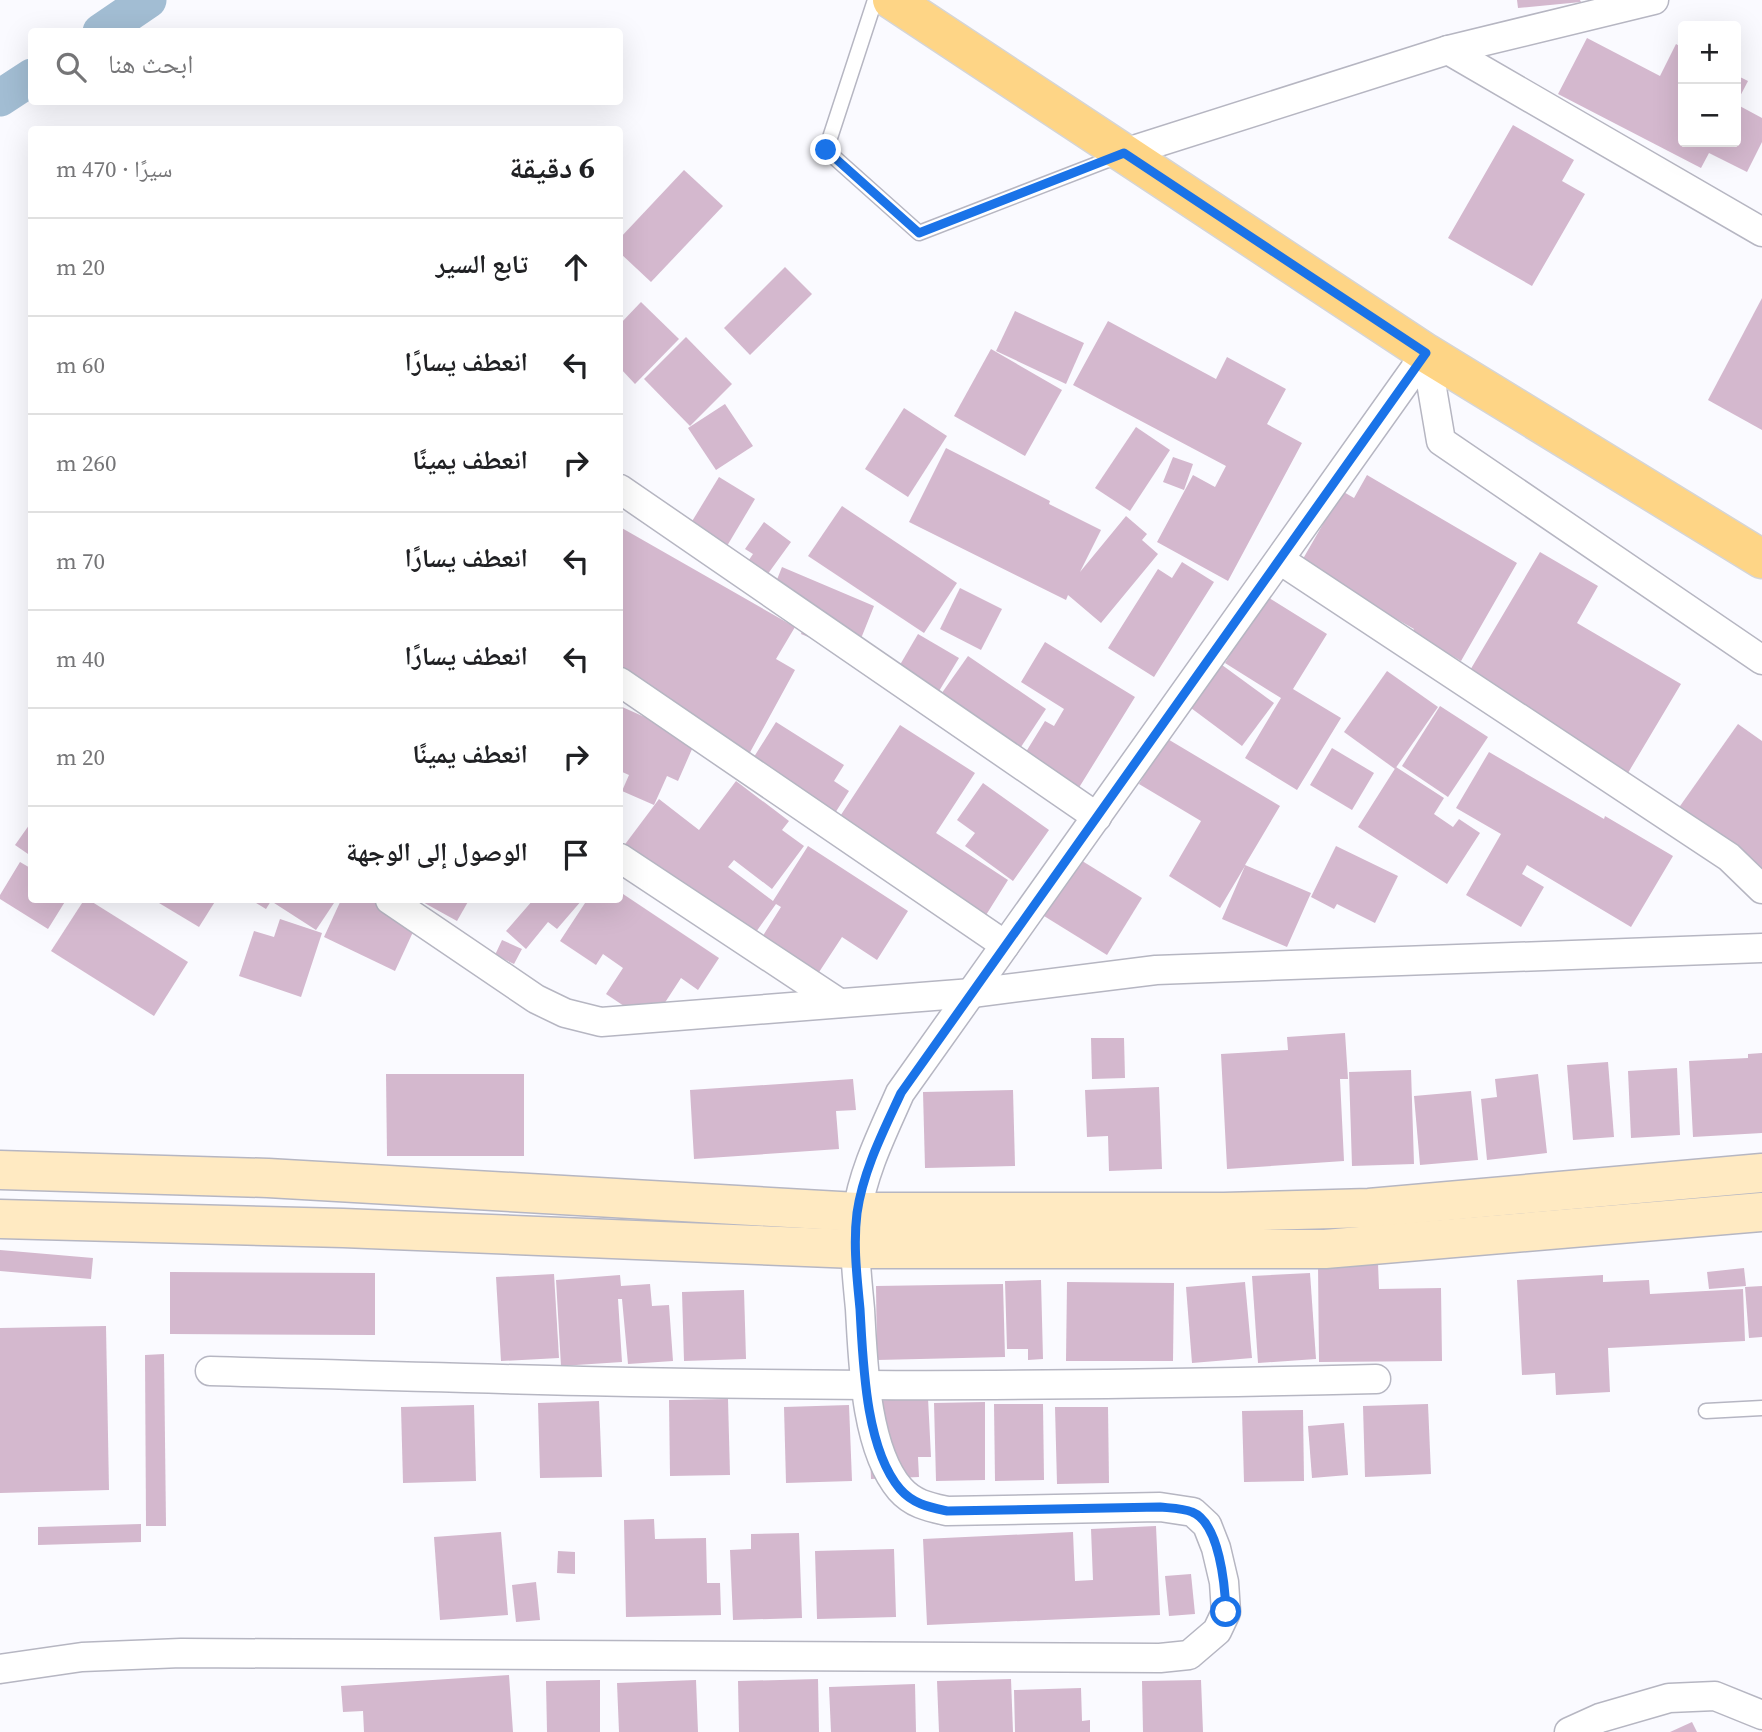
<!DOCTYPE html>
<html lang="ar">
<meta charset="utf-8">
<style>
:root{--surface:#fff;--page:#f6f6f6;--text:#202124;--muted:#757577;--line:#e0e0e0}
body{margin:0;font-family:"Source Serif 4","Noto Naskh Arabic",serif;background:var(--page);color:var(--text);direction:rtl}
.controls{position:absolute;right:21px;top:21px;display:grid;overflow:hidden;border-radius:7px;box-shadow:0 7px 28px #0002}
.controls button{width:63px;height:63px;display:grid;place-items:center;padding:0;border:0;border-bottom:2px solid var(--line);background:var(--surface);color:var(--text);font:35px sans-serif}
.stop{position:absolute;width:21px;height:21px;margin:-16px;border:5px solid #1a73e8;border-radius:50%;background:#fff}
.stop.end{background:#1a73e8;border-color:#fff;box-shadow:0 2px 7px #0008}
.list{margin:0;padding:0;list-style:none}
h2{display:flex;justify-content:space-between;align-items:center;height:91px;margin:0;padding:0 28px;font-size:30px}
h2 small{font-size:23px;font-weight:400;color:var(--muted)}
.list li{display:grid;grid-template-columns:46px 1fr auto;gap:21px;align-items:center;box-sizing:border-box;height:98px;padding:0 28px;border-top:2px solid var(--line)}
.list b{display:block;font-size:26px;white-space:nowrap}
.list em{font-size:23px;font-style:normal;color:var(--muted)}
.icon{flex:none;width:38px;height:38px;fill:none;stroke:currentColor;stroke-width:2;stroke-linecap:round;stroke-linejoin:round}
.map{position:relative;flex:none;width:1762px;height:1732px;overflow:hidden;direction:ltr}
.search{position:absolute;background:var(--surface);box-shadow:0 7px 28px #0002;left:28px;top:28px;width:595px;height:77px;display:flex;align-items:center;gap:18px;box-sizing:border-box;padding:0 24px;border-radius:7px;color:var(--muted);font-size:26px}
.panel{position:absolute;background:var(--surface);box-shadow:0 7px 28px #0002;left:28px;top:126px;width:595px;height:777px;border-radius:7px;direction:rtl}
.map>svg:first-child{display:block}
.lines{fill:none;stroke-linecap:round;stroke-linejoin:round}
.canal{stroke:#a2bdd3;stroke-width:37}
.building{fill:#d4b8ce}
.service-casing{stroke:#b6b6c2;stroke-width:17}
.minor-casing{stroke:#b6b6c2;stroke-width:31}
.secondary-casing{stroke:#b6b6c2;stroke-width:41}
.primary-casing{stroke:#d5d5d6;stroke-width:41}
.service{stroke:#fff;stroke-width:14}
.minor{stroke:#fff;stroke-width:28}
.secondary{stroke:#ffeac2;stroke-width:38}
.primary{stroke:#fed586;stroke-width:38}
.route{stroke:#1a73e8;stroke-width:9}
</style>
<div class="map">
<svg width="1762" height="1732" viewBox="0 0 1762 1732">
<rect width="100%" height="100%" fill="#fafaff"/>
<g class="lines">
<!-- canal -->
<g class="canal">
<path d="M101 32 148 0"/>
<path d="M0 98 32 77"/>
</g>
</g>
<!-- building -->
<g class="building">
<path d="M1517 0H1580L1581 2 1518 8Z"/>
<path d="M1587 38 1660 76 1676 44 1683 48V142H1736V104L1762 118V142L1747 172 1709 153 1701 168 1558 94Z"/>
<path d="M1736 75 1748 81 1736 104Z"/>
<path d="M1513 125 1574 160 1562 181 1585 194 1532 286 1448 238Z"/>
<path d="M684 170 723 206 651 282 620 253V238Z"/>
<path d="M785 267 812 294 750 355 724 328Z"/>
<path d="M1762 298V430L1708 400Z"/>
<path d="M641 302 679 339 635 384 620 368V324Z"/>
<path d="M1015 311 1084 343 1066 384 996 351Z"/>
<path d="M1108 321 1216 379 1227 357 1286 389 1267 424 1302 443 1228 581 1157 542 1193 475 1215 487 1226 466 1073 385Z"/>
<path d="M686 337 732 384 690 426 644 379Z"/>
<path d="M991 349 1062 390 1025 456 954 416Z"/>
<path d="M725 404 753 446 716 470 688 428Z"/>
<path d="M904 408 947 436 908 497 865 469Z"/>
<path d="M1136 427 1170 450 1130 511 1095 488Z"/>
<path d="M946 448 1050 501 1049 504 1101 530 1080 572 1126 516 1147 534 1142 540 1158 554 1101 623 1068 595 1066 600 909 522Z"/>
<path d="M1173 457 1193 464 1184 490 1163 482Z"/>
<path d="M1367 475 1517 563 1461 661 1412 632 1414 629 1300 564 1342 491 1354 498Z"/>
<path d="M719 477 755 499 727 546 691 523Z"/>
<path d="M842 506 957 583 924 633 808 556Z"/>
<path d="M764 522 791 542 759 586 740 573 753 554 745 549Z"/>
<path d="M620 527 795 627 776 659 795 670 748 756 620 683Z"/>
<path d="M1540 552 1598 586 1577 623 1681 684 1625 778 1469 672Z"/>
<path d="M1182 562 1214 582 1154 677 1108 648 1158 569 1172 578Z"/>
<path d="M782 567 874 606 854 656 801 634 807 619 768 602Z"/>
<path d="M960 588 1002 609 981 650 940 629Z"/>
<path d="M1266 596 1327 634 1293 689 1341 718 1297 790 1245 758 1281 698 1225 663Z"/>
<path d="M918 634 959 658 927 711 887 687Z"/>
<path d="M1045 642 1135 697 1067 807 1013 773 1045 721 1054 726 1064 709 1021 682Z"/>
<path d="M968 656 1046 709 1007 768 927 714Z"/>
<path d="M1222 665 1274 703 1242 746 1191 708Z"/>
<path d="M1387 671 1438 707 1395 769 1344 732Z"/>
<path d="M620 706 696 740 678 781 667 776 654 805 622 791 629 775 620 771Z"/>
<path d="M1440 706 1488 737 1448 797 1402 766Z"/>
<path d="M776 722 844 765 834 781 849 791 830 821 747 768Z"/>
<path d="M1738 724 1762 741V879L1673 816Z"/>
<path d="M900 725 975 773 936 833 1008 880 981 923 835 824Z"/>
<path d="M1166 738 1280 806 1245 865 1311 893 1287 947 1222 919 1245 866 1220 908 1169 876 1201 821 1139 784Z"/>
<path d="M1332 748 1374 773 1352 810 1310 785Z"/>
<path d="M1489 752 1604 819 1605 816 1673 856 1631 927 1527 865 1522 874 1544 887 1521 927 1466 895 1501 834 1456 808Z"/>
<path d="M1396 767 1444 798 1434 814 1453 827 1459 819 1480 833 1447 884 1358 827Z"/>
<path d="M736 781 789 821 782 830 804 846 772 889 734 860 728 867 773 901 808 846 908 911 877 960 842 937 808 989 752 953 781 907 776 904 746 946 620 851 659 799 699 830Z"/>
<path d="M983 783 1049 830 1013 881 965 846 975 833 957 820Z"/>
<path d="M32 821V849L28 854 15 845Z"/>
<path d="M1336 846 1398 876 1375 923 1337 904 1334 909 1311 897Z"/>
<path d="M1079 859 1142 898 1107 955 1044 916Z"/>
<path d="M20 862 32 869V900H66L48 929 0 899V895Z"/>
<path d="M620 892 719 958 698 990 681 978 651 1024 606 994 623 968 603 954 596 965 560 941 587 900H620Z"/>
<path d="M84 900H89L188 962 154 1016 51 951Z"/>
<path d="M154 900H216L199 927Z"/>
<path d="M251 900H336L316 930 271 901 266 909Z"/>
<path d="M341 900H377L419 919 395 971 324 937Z"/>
<path d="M419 900H469L457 921Z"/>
<path d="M533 900H582L557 929 548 922 526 949 506 931Z"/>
<path d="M280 919 322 933 301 997 239 976 254 931 274 937Z"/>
<path d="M502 940 522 949 514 964 495 955Z"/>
<path d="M1345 1033 1348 1079H1340L1344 1161 1227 1169 1221 1054 1288 1050 1287 1037Z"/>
<path d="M1091 1038H1124L1125 1078 1092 1079Z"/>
<path d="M1762 1053V1133L1693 1137 1689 1061 1748 1058V1054Z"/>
<path d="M1608 1062 1614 1137 1573 1140 1567 1065Z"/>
<path d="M1677 1068 1680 1135 1631 1138 1628 1071Z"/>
<path d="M1411 1070 1414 1164 1352 1166 1349 1072Z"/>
<path d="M386 1074H524V1156H387Z"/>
<path d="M1538 1074 1547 1153 1487 1160 1481 1099 1497 1097 1495 1079Z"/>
<path d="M853 1079 856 1110 836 1111 839 1149 694 1159 690 1090Z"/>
<path d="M1159 1087 1162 1169 1109 1171 1108 1136 1087 1137 1085 1090Z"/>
<path d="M1013 1090 1015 1166 925 1168 923 1092Z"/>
<path d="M1471 1091 1478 1160 1420 1165 1414 1096Z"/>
<path d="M0 1250 93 1258 91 1279 0 1271Z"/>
<path d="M1378 1263 1379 1289 1441 1288 1442 1361 1319 1362 1318 1264Z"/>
<path d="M1744 1268 1746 1286 1709 1289 1707 1272Z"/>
<path d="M170 1272 375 1273V1335L170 1334Z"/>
<path d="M1310 1273 1316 1359 1258 1363 1252 1276Z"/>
<path d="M554 1274 559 1358 501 1361 496 1277Z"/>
<path d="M620 1275 621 1286 650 1284 652 1306 669 1305 673 1361 628 1364 622 1299H618L622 1362 561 1366 556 1280Z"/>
<path d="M1603 1275V1282L1649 1280 1650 1294 1743 1289 1745 1341 1608 1348 1610 1392 1556 1395 1555 1373 1522 1375 1517 1280Z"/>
<path d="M1041 1280 1043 1359 1028 1360V1349H1007L1005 1281Z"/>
<path d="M1067 1282 1174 1283 1173 1361H1066Z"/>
<path d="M1245 1282 1252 1358 1192 1363 1186 1287Z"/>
<path d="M1003 1284 1005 1357 877 1360 876 1286Z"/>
<path d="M1762 1286V1337L1749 1338 1745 1287Z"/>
<path d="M744 1290 746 1359 684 1361 682 1292Z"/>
<path d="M106 1326 109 1490 0 1493V1328Z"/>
<path d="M164 1354 166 1526H146L145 1355Z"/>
<path d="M928 1398 931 1457H918L919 1477 871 1479 868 1401Z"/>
<path d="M728 1399 730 1475 670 1476 669 1400Z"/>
<path d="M599 1401 602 1477 540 1478 538 1403Z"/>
<path d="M985 1402V1480L936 1481 934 1403Z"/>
<path d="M994 1404H1043L1044 1480 995 1481Z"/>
<path d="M1428 1404 1431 1474 1365 1477 1363 1406Z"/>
<path d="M474 1405 476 1481 403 1483 401 1407Z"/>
<path d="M849 1405 852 1481 786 1483 784 1407Z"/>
<path d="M1055 1407H1108L1109 1483 1057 1484Z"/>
<path d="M1303 1410 1304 1481 1244 1482 1242 1411Z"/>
<path d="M1344 1423 1348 1475 1312 1478 1308 1426Z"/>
<path d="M654 1519 655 1539 706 1538 707 1583H720L721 1615 626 1617 624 1520Z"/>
<path d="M141 1524V1542L38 1545V1527Z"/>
<path d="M1156 1526 1160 1615 927 1625 923 1539 1073 1532 1075 1581 1093 1580 1091 1529Z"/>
<path d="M501 1532 508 1615 440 1620 434 1537Z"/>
<path d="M799 1533 802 1618 733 1620 730 1550 751 1549V1534Z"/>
<path d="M894 1549 896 1617 817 1619 815 1551Z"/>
<path d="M558 1551 575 1552V1574L557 1573Z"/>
<path d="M1191 1574 1195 1614 1169 1616 1165 1576Z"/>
<path d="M536 1582 540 1620 516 1622 512 1585Z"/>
<path d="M509 1675 513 1732H364L363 1711 343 1712 341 1686Z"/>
<path d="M818 1679 819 1732H739L738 1681Z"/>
<path d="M1011 1679 1013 1732H939L937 1681Z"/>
<path d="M600 1680V1732H547L546 1681Z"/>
<path d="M696 1680 698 1732H619L617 1683Z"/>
<path d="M1201 1680 1203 1732H1143L1142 1681Z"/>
<path d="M915 1684 916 1732H831L829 1687Z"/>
<path d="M1081 1688 1082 1721 1090 1720V1732H1015L1014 1690Z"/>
<path d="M1692 1722 1697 1732H1670Z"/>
</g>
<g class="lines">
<defs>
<g id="service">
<path d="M875 0 826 150 919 233 1118 156"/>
<path d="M1706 1411 1762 1408"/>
</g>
<g id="minor">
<path d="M1448 50 1762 232"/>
<path d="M1124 153 1448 50 1654 0"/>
<path d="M1426 353 1441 441 1762 660"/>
<path d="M620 489 1097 817"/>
<path d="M1280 560 1729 857 1762 889"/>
<path d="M620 682 1005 945"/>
<path d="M620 858 839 1003"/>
<path d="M390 900 536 999 565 1013 601 1022 972 993 1156 970 1762 948"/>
<path d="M210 1371C428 1377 647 1384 866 1385 1036 1386 1206 1383 1376 1379"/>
<path d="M0 1669 82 1657 181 1653 1160 1658 1189 1655 1217 1631 1226 1612 1224 1582 1216 1548 1207 1525 1193 1512 1160 1507 947 1511C929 1507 913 1504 900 1489 865 1448 863 1361 860 1309 857 1277 853 1245 857 1213 863 1171 883 1132 900 1093L1426 353"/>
<path d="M1569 1732 1600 1718 1669 1698 1715 1696 1762 1715"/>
</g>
<g id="secondary">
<path d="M0 1170 268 1178 857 1212H1224L1369 1208 1762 1173"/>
<path d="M0 1219 343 1228 855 1249H1325L1762 1212"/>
</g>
<path id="primary" d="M892 0 1426 353 1762 559"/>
</defs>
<!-- service casing -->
<use href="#service" class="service-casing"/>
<!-- minor casing -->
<use href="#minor" class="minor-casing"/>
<!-- secondary casing -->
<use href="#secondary" class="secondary-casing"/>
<!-- primary casing -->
<use href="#primary" class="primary-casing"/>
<!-- service -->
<use href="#service" class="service"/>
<!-- minor -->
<use href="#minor" class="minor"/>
<!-- secondary -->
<use href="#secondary" class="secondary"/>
<!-- primary -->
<use href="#primary" class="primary"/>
</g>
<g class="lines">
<!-- route -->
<path class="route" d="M826 150 919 233 1124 153 1426 353 901 1093C883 1132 863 1171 857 1213 853 1245 857 1277 860 1309 863 1360 865 1448 900 1489 913 1504 929 1507 947 1511L1160 1507C1169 1508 1183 1508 1192 1512 1220 1523 1225 1587 1226 1612"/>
</g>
</svg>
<div class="controls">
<button>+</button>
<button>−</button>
</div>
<div class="stop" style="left:1226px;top:1612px"></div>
<div class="stop end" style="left:826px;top:150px"></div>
<div class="search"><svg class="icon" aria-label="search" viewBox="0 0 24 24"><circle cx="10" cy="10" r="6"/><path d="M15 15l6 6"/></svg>ابحث هنا</div>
<section class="panel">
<h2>6 دقيقة<small>سيرًا · 470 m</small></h2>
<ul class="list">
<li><svg class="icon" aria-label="ahead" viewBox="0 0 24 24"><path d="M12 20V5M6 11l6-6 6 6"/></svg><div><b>تابع السير</b></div><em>20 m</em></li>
<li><svg class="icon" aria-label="left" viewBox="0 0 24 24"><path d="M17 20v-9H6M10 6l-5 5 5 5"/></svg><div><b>انعطف يسارًا</b></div><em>60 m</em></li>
<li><svg class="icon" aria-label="right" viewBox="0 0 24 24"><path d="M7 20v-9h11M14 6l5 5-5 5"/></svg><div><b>انعطف يمينًا</b></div><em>260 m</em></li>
<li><svg class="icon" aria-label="left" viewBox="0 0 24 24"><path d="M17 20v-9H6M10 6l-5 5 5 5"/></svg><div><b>انعطف يسارًا</b></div><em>70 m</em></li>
<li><svg class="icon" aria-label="left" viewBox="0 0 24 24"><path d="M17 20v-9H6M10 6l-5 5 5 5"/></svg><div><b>انعطف يسارًا</b></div><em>40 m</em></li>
<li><svg class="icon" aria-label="right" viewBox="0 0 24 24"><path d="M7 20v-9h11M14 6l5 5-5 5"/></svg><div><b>انعطف يمينًا</b></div><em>20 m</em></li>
<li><svg class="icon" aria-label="arrive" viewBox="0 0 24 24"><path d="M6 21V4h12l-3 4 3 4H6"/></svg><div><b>الوصول إلى الوجهة</b></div></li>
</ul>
</section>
</div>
